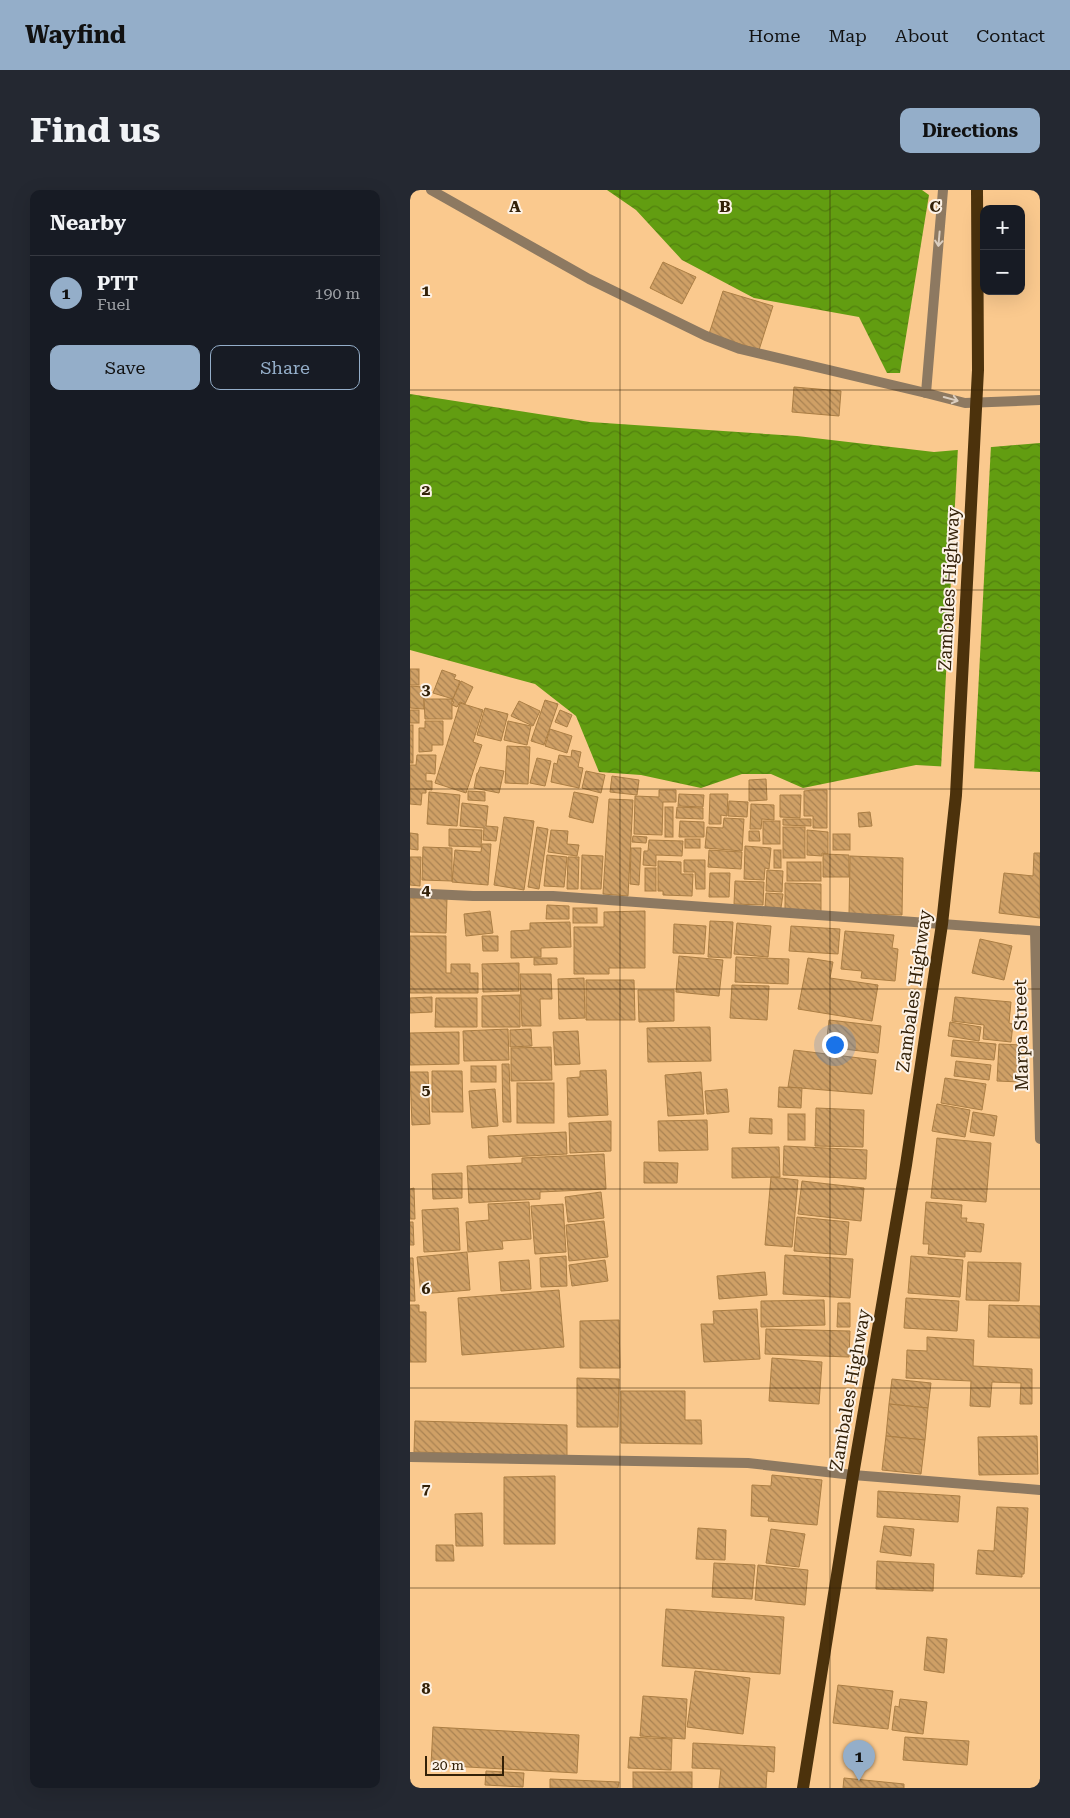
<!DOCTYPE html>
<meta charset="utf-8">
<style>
:root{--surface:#171b24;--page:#242831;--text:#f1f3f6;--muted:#9ea1a6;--line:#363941;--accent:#94aec9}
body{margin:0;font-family:"Roboto Serif",serif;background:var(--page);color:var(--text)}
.controls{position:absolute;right:15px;top:15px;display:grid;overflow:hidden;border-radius:10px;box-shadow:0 5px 20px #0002}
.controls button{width:45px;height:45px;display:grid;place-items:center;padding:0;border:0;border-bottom:1px solid var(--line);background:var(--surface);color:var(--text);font:25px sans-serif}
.scale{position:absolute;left:15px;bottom:12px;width:79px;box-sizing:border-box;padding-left:5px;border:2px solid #332108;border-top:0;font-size:14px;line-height:18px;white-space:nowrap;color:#332108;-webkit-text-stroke:4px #fcf2e7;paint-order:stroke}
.you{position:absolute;left:424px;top:854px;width:18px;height:18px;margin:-12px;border:4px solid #fff;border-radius:50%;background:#1a73e8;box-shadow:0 0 0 8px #1a73e833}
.badge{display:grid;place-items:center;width:32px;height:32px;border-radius:50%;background:var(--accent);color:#111;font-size:16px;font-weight:700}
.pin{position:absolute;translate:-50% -41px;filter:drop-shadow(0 1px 2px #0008)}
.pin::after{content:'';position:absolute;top:26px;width:18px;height:15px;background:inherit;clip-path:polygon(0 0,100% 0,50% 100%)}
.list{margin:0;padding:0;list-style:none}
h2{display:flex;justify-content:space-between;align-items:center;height:65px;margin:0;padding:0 20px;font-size:21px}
h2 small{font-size:16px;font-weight:400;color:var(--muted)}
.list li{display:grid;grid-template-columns:32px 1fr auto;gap:15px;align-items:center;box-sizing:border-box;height:75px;padding:0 20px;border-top:1px solid var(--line)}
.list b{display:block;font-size:19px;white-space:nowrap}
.list p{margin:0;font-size:16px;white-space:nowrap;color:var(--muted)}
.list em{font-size:16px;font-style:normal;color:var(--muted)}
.actions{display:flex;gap:10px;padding:15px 20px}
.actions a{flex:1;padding:11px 0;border:1px solid var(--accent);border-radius:10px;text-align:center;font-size:18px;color:var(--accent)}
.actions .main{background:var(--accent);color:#111}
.map{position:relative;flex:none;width:630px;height:1598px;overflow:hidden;border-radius:10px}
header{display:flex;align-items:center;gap:30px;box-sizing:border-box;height:70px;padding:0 25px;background:var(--accent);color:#111}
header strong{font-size:24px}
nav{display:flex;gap:28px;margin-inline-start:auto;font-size:18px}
.intro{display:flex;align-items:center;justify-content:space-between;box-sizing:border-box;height:120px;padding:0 30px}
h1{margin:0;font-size:35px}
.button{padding:12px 22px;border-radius:10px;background:var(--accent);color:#111;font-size:18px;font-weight:700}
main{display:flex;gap:30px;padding:0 30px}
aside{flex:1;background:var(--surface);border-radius:10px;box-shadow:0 5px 20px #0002}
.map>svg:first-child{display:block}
.water{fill:url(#water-waves)}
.pier{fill:#fac98e}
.building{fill:url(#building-back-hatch);stroke:#ab7e44}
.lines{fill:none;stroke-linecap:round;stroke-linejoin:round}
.minor{stroke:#8d7961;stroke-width:10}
.tertiary{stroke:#8d7961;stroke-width:10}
.primary{stroke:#4c320c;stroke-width:12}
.oneway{stroke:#dbcebf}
.grid{fill:none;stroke:#332108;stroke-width:1;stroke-opacity:0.55}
.labels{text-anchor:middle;stroke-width:4;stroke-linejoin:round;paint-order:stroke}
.street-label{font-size:18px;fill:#332108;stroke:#fcf2e7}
.grid-label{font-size:16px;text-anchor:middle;font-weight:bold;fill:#332108;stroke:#fcf2e7;stroke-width:4;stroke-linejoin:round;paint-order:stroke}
</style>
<header>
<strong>Wayfind</strong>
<nav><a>Home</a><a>Map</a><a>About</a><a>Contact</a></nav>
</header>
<div class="intro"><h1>Find us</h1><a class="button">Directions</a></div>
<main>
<aside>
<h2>Nearby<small></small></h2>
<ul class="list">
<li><span class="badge">1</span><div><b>PTT</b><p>Fuel</p></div><em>190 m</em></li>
</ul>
<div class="actions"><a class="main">Save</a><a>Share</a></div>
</aside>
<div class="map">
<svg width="630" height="1598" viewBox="0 0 630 1598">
<defs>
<pattern id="water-waves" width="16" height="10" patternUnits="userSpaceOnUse" patternTransform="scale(1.25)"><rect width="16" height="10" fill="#629d11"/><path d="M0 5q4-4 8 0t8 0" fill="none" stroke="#51800e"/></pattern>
<pattern id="building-back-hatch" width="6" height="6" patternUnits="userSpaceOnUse" patternTransform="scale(1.25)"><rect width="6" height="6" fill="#cfa066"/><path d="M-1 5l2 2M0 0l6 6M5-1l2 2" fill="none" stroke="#a98252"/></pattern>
</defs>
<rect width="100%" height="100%" fill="#fac98e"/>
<!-- water -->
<g class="water">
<path d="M197 0H512L519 5 490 183H477L449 127 344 108 272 70 226 20Z"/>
<path d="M0 204 180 232 387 246 524 262 630 253V582L506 575 393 598 361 584H332L291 598 231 585 189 582 166 526 125 494 0 460Z"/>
</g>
<!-- pier -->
<path class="pier" d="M581 255 564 581 531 579 548 257Z"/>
<!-- building -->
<g class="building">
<path d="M253 72 286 87 272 114 240 98Z"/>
<path d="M313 101 363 116 349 160 299 144Z"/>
<path d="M384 197 431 201 429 226 382 222Z"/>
<rect x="0" y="479" width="9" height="16"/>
<path d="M32 480 46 485 44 489 50 491 43 509 23 503Z"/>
<path d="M51 491 63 497 55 514 50 512 47 517 42 515 44 512 42 511Z"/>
<path d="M0 496 14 497V519L0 518Z"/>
<path d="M14 509H42V529H15Z"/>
<path d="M135 510 148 514 134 555 121 551Z"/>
<path d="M109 511 130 521 123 536 101 526Z"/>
<path d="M50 513 73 520 63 552 72 555 56 603 25 593Z"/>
<path d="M75 518 98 524 91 551 67 545Z"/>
<rect x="0" y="520" width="9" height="13"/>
<path d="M150 520 162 525 157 537 145 532Z"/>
<path d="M15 531H33V555H22V561L9 562V538H15Z"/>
<path d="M98 531 121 536 117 555 94 550Z"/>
<rect x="0" y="535" width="3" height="38"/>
<path d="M140 539 162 546 157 563 135 556Z"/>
<path d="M97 556 120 557 118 594 95 593Z"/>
<path d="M162 560 171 562 168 577 173 578 169 598 141 592 144 573 147 574 149 565 161 567Z"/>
<path d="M7 565H26L25 584 16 583V591H22V600L16 599V603H12L11 615 0 614V575H6Z"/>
<path d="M127 568 141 571 135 596 120 593Z"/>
<path d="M70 577 94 581 89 603 64 598 67 583H68Z"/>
<path d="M176 581 195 585 191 603 172 598Z"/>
<path d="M202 586 229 590 227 605 200 602Z"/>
<path d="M356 589 357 610 339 611V590Z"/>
<path d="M249 600H266V612H253L252 645 224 644 225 606 249 607Z"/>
<path d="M403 600H417V638H403V626H394V601Z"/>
<path d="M58 601 75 602V611L58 610Z"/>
<path d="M19 602 50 605 47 636 17 634Z"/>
<path d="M164 602 188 607 183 633 159 627Z"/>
<path d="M269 604 294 605 293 617 268 616Z"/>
<path d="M300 604H318L317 626 311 625V634H299Z"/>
<path d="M370 605H391L390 628 370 627Z"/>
<path d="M199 609 223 610 218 706 193 704Z"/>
<path d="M319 611 338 612 337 627 318 626Z"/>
<path d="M52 613 78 616 76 636 88 637 86 651 73 650 74 638 50 636Z"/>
<path d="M341 614 364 615V630L352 629 351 639H340Z"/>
<rect x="255" y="617" width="8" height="30"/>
<path d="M267 617 293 618V629L266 628Z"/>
<path d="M460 622 462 636 449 637 448 623Z"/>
<path d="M94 627 124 631 114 700 84 695Z"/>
<path d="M314 628 334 629 332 661 295 658 297 637 313 638Z"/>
<path d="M373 629H401V636L373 635Z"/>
<path d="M270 631 294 632V647H269Z"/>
<rect x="353" y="631" width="17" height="23"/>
<path d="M127 637 138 639 129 699 118 697Z"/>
<rect x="373" y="637" width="22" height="31"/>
<path d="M39 639 72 640 71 657 39 656Z"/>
<path d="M141 640 158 641 157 654 169 655 167 666 138 662Z"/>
<path d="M397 640 418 642V664L412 663V666L397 665Z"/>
<path d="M339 641H349L350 651H339Z"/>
<path d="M0 643 8 644V660L0 659Z"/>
<rect x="423" y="644" width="17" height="16"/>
<path d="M223 646 237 647 236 653 222 652Z"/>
<rect x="275" y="649" width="15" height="9"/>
<path d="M239 650 273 651 272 666 246 665V676L233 675 234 661H238Z"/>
<path d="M72 654H81L78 695 42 692 45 660 71 662Z"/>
<path d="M335 656 361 658 359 679 355 678 354 690 334 689Z"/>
<path d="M13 657 42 658V691L12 690Z"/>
<path d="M221 658H231L229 695 220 694Z"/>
<path d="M299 660 332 662 331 679 298 677Z"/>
<rect x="364" y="660" width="7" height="18"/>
<path d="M624 663H630V728L589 723 594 683 623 686Z"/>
<path d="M413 664 439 665V687H413Z"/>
<path d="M137 665 157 667 154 697 134 696Z"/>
<path d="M172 665 193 666 191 699H171Z"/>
<path d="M440 666 493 668 492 725 439 724Z"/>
<path d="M0 667H11L10 696 0 695Z"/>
<path d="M158 667H169L168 699H157Z"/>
<path d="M274 670H295V699H286L285 682H274Z"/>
<path d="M248 671 271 672V684H283L282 706 253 705V701H248Z"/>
<rect x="377" y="672" width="34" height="19"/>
<rect x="235" y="678" width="11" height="23"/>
<path d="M357 680 373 681 372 702 356 701Z"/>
<path d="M300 683H320L319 707H299Z"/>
<path d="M325 691 354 692 353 715 324 714Z"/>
<path d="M375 693 411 694V722L375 721Z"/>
<path d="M356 703 373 704 371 718 355 717Z"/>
<path d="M0 708H37L36 743 0 742Z"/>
<path d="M137 715 159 716V729H136Z"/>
<rect x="163" y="718" width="24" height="15"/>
<path d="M80 721 83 743 56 746 54 724Z"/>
<path d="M235 721V778H199V784H164V737H194V722Z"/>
<path d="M300 731 323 732 321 768 298 767Z"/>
<path d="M160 732 161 757 131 758V767L101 768V741L120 740V733Z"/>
<path d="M327 733 361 736 358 767 324 764Z"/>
<path d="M264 734 296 736 294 764 263 763Z"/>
<path d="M381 736 430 739 428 764 379 761Z"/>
<path d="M435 741 484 745 482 758 488 759 485 791 451 788 452 781 431 779Z"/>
<path d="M0 746H36V783H41V774H60V783H68V803H0Z"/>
<path d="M72 746H88V761H73Z"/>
<path d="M570 749 602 756 594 790 562 783Z"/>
<path d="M269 766 313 770 309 806 266 802Z"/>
<path d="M326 767 379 769 378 794 325 792Z"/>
<path d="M124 768H147V774L124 775Z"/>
<path d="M398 768 423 772 420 788 468 795 462 831 388 819Z"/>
<path d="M109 773V801L73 802 72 774Z"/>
<path d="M110 784H141L142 809H130L131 836H112Z"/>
<path d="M174 788 175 828 149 829 148 789Z"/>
<path d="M176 790H224L225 830H176Z"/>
<path d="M322 795 359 796 357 830 320 828Z"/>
<path d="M228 800H264V831L229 832Z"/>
<path d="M110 805V837H72V806Z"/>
<path d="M22 807V822L0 823V808Z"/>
<path d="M545 807 601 812 599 833 603 834 601 852 573 849 574 835 542 831Z"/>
<path d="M26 808H67V837H25Z"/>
<path d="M419 830 471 836 468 863 416 857Z"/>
<path d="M540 832 571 837 569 851 538 846Z"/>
<path d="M300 837 301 871 238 872 237 838Z"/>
<path d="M98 839 99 870 54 871 53 841Z"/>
<path d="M121 839 122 856 100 857V840Z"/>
<path d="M168 841 170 874 145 875 143 842Z"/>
<path d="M49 842V874L0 875V843Z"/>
<path d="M543 850 586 854 584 870 541 866Z"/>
<path d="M589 854 612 855 610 892 587 891Z"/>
<path d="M141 857 142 890 101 891V858Z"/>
<path d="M384 860 466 870 462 904 378 897Z"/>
<path d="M546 871 581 875 579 890 544 886Z"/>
<path d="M92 874H99L101 932H93Z"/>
<rect x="61" y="876" width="25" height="16"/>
<path d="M196 880 198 925 158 927 157 888 170 887V881Z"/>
<path d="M22 881H52L53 922H22Z"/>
<path d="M0 882H18L20 934 2 935Z"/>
<path d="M291 882 294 924 258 926 255 885Z"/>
<path d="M535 888 576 894 572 920 531 913Z"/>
<rect x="107" y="893" width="37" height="40"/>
<path d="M369 897 392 898 391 918 368 917Z"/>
<path d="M85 899 88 936 62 938 59 901Z"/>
<path d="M317 899 319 922 297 924 295 901Z"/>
<path d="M527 914 560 920 555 947 522 941Z"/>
<path d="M406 918 454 920 453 957 405 956Z"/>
<path d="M563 922 587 926 584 946 560 942Z"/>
<rect x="378" y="924" width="17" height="26"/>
<path d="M340 928 362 929V944L339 943Z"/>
<path d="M297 930 298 960 249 961 248 931Z"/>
<path d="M201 931V961L160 963 159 933Z"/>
<path d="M156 942 157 964 79 968 78 946Z"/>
<path d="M527 948 581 953 576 1012 521 1008Z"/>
<path d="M374 956 457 960 456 989 373 985Z"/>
<path d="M369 957 370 987 322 988V958Z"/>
<path d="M194 964 196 999 130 1002V1009L59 1013 57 976 112 973V968Z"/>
<path d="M234 972 268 973 267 993H234Z"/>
<path d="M52 983V1008L23 1009 22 984Z"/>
<path d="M361 987 388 990 382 1057 355 1055Z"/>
<path d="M392 991 454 998 451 1031 388 1024Z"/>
<path d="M4 998 5 1029H0V999Z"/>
<path d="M191 1002 194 1028 158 1032 155 1007Z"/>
<path d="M119 1012 121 1049 92 1051 93 1059 58 1062 56 1032 79 1030 78 1014Z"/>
<path d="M516 1012 552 1015 551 1028H557L556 1032 574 1034 571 1062 555 1061V1067L518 1064 519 1054H513Z"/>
<path d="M153 1014 156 1062 125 1064 121 1016Z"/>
<path d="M48 1018 50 1060 14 1062 12 1020Z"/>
<path d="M387 1027 439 1032 436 1065 384 1061Z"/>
<path d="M194 1031 198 1067 159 1071 156 1035Z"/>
<path d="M0 1032H3L4 1055H0Z"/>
<path d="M57 1062 60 1100 11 1104 7 1067Z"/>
<path d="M375 1065 443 1069 440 1108 373 1104Z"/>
<path d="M156 1066 157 1096 131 1097 130 1068Z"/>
<path d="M501 1066 553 1070 550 1107 498 1103Z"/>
<path d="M0 1068H3L5 1111H0Z"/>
<path d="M119 1070 121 1099 91 1101 89 1072Z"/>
<path d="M195 1070 198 1091 162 1096 159 1075Z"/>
<path d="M558 1072 611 1073 609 1111 556 1110Z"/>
<path d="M355 1082 357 1105 309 1109 307 1086Z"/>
<path d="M149 1100 154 1157 52 1165 48 1108Z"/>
<path d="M496 1108 549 1111 547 1141 494 1138Z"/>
<path d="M414 1110 415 1135 351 1137V1111Z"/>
<path d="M428 1113H440V1137H427Z"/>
<path d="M0 1115H9V1122H16V1172H0Z"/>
<path d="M579 1115 630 1116V1148L578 1147Z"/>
<path d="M347 1119 350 1169 294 1172 291 1134H304L303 1121Z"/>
<path d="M209 1130 210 1178H170V1131Z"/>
<path d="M356 1139 440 1141 439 1167 355 1164Z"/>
<path d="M517 1147 564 1150 563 1176 622 1179V1214H610L611 1193 582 1192 580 1217 560 1216 561 1191 496 1188 497 1160 517 1161Z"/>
<path d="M362 1168 412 1172 409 1214 359 1211Z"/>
<path d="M167 1188 209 1189 208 1237H167Z"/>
<path d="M482 1189 521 1193 518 1218 479 1214Z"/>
<path d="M211 1201H275V1230H291L292 1254 211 1253Z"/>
<path d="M479 1214 518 1218 515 1250 476 1246Z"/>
<path d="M5 1231 157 1235V1266L4 1262Z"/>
<path d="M476 1246 515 1250 511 1284 472 1280Z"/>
<path d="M627 1246 628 1284 569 1285 568 1247Z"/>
<path d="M362 1285 412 1290 407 1335 358 1331 359 1327 341 1326 342 1295 361 1296Z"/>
<path d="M145 1286V1354H94V1287Z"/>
<path d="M468 1301 550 1306 548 1332 467 1327Z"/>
<path d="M587 1317 618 1318 614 1384H612V1387L566 1384 568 1360 584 1361Z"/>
<path d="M72 1323 73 1356H46L45 1324Z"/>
<path d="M474 1336 504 1339 501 1366 470 1362Z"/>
<path d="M288 1338 316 1340 315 1370 286 1369Z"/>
<path d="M361 1339 395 1344 389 1377 356 1373Z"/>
<path d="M26 1355H43L44 1371H26Z"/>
<path d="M467 1371 524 1374 523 1401 466 1399Z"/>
<path d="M304 1373 345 1375 342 1409 302 1407Z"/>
<path d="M348 1375 398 1380 395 1415 345 1410Z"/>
<path d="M256 1419 374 1427 370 1484 252 1476Z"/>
<path d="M517 1447 537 1449 534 1483 514 1480Z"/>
<path d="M285 1481 340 1488 333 1544 277 1537Z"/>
<path d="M428 1495 483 1501 478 1539 423 1533Z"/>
<path d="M233 1506 277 1509 275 1549 230 1546Z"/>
<path d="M490 1509 517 1512 513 1544 482 1540 485 1516 489 1517Z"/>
<path d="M23 1537 169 1545 167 1583 21 1575Z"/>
<path d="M220 1547 262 1549 261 1580 218 1578Z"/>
<path d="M495 1547 559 1551 557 1575 493 1570Z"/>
<path d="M283 1553 365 1557 364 1582 357 1581 356 1598H309L311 1579 282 1578Z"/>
<path d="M76 1581 114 1583 113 1597 75 1595Z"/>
<rect x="223" y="1582" width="59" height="16"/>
<path d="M434 1588 494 1594V1598H433Z"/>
<path d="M140 1589 209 1592 208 1598H140Z"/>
</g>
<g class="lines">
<!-- minor -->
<g class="minor">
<path d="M0 703 63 706H143L630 741"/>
<path d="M625 741 630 949"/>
<path d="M0 1267 338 1273 443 1285 630 1300"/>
</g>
<!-- tertiary -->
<g class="tertiary">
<path d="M21 0 179 89 296 146 330 159 516 203"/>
<path d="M533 0 516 203 555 213 630 210"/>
</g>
<!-- primary -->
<path class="primary" d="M393 1598 443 1285 496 975 532 734 546 605 568 180 567 0"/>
</g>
<!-- one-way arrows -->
<defs><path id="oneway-shaft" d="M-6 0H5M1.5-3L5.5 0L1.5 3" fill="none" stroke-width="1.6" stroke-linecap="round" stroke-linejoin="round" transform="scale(1.25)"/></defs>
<g class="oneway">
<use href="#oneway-shaft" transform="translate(529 49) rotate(95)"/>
<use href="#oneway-shaft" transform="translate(541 209) rotate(15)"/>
</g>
<!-- grid -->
<path class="grid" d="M210 0V1598M420 0V1598M0 200H630M0 400H630M0 599H630M0 799H630M0 999H630M0 1198H630M0 1398H630"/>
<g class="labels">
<!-- street labels -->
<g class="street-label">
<text transform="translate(539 399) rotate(-87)" y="6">Zambales Highway</text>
<text transform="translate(504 801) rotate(-82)" y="6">Zambales Highway</text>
<text transform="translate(611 845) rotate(-91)" y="6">Marpa Street</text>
<text transform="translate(440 1200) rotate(-80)" y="6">Zambales Highway</text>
</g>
</g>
<g class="grid-label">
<text x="105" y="22">A</text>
<text x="315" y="22">B</text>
<text x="525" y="22">C</text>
<text x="16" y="106">1</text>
<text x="16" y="305">2</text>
<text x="16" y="505">3</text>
<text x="16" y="705">4</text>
<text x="16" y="905">5</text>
<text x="16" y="1104">6</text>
<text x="16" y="1304">7</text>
<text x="16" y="1504">8</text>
</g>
</svg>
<div class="controls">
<button>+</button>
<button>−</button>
</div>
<div class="scale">20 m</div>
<div class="you"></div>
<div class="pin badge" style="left:449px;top:1591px">1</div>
</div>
</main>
